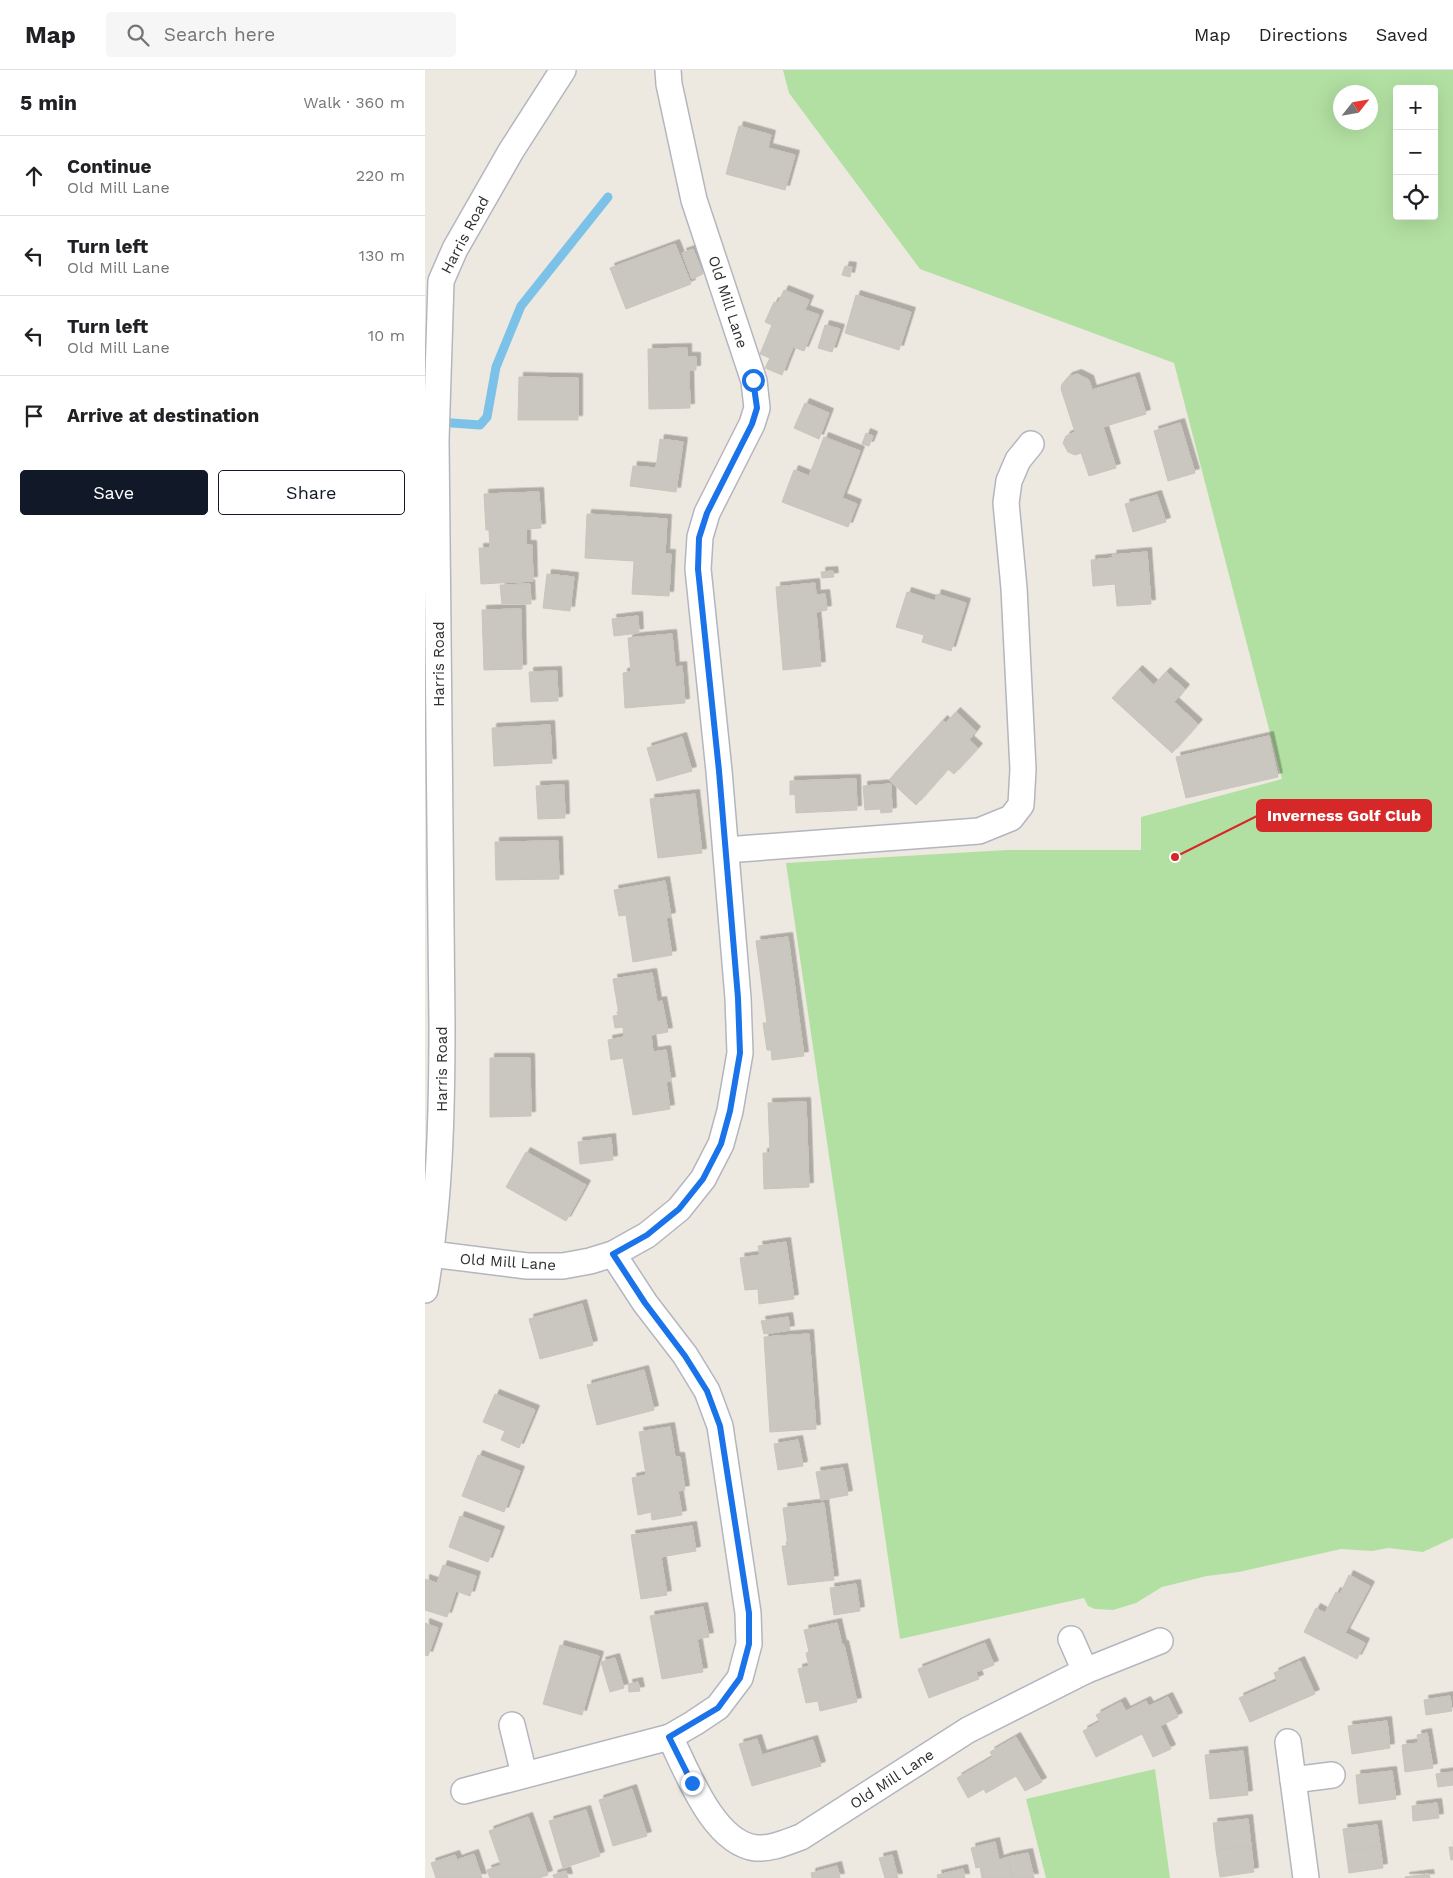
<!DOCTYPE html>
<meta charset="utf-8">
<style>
:root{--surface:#fff;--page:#f6f6f6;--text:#202124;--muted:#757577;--line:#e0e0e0;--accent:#111827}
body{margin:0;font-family:"Work Sans",sans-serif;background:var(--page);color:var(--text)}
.controls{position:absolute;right:15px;top:15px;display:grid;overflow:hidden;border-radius:5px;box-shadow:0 5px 20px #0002}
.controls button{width:45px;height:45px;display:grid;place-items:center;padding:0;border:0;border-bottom:1px solid var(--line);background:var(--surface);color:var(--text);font:25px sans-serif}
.compass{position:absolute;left:908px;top:15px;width:45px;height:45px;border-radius:50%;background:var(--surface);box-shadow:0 5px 20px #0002;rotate:59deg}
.stop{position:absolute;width:15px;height:15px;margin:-11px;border:4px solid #1a73e8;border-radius:50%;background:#fff}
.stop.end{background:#1a73e8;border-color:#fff;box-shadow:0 1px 5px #0008}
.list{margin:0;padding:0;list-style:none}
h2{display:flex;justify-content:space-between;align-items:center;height:65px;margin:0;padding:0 20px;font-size:21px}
h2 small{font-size:16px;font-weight:400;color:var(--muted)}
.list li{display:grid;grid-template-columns:32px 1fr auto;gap:15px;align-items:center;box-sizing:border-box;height:80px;padding:0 20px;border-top:1px solid var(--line)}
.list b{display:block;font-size:19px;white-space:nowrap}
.list p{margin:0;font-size:16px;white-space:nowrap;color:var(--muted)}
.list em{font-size:16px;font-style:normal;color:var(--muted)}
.actions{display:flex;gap:10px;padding:15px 20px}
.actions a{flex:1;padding:11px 0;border:1px solid var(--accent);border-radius:5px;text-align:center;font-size:18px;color:var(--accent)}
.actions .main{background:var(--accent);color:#fff}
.icon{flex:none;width:28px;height:28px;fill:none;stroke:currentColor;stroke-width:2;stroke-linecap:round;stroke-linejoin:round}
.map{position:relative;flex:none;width:1028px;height:1808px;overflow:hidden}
header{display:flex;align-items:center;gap:30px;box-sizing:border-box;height:70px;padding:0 25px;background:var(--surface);border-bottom:1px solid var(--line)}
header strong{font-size:24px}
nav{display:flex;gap:28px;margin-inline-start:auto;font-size:18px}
.search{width:350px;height:45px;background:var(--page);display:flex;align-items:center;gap:12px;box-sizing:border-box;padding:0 18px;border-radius:5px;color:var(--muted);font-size:19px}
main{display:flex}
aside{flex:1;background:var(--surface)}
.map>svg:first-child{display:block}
.green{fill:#b2e0a2;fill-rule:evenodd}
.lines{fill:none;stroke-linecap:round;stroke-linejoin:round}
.stream{stroke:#7cc2e8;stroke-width:9}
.building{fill:#c9c7bf;stroke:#c9c5ba;filter:url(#shadow)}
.minor-casing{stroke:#b4b6bf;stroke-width:28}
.minor{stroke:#fff;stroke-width:25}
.route{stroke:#1a73e8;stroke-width:6}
.labels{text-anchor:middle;stroke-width:4;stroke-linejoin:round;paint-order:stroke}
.street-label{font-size:15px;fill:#2d2d2d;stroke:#fff}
.leader{fill:none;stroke:#d62828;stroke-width:2}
.callout-dot{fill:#d62828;stroke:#fff;stroke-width:2}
.callout{fill:#d62828;stroke:#d62828;stroke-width:2}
.callout-label{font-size:16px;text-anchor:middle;font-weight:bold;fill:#fff}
</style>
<header>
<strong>Map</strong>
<div class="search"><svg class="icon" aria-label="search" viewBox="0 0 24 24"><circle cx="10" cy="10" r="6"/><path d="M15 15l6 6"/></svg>Search here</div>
<nav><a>Map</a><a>Directions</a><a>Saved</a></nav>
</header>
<main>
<aside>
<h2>5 min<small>Walk · 360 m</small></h2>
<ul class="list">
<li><svg class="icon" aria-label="ahead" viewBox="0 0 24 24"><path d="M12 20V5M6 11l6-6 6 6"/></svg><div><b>Continue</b><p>Old Mill Lane</p></div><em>220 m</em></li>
<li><svg class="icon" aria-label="left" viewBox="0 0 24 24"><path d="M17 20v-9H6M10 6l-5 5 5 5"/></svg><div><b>Turn left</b><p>Old Mill Lane</p></div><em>130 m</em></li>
<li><svg class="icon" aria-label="left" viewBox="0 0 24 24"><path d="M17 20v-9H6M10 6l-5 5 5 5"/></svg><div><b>Turn left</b><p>Old Mill Lane</p></div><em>10 m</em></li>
<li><svg class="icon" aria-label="arrive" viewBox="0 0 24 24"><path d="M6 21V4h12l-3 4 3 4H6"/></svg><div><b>Arrive at destination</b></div></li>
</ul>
<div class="actions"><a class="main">Save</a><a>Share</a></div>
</aside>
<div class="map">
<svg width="1028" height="1808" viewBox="0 0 1028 1808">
<defs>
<filter id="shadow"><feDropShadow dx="4.5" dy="-4.5" stdDeviation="0" flood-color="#0004"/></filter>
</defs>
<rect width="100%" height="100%" fill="#ede9e1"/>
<!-- green -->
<g class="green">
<path d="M358 0H1028V1468L998 1482 963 1478 947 1481 916 1479 814 1502 782 1506 737 1517 711 1533 688 1540 670 1539 663 1536 659 1528 475 1569 361 793 582 780H716V747L857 709 749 293 495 199 364 23ZM972 19H1009V146H972ZM916 22H946V52H916Z"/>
<path d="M730 1699 745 1808H621L601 1729Z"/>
</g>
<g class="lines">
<!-- stream -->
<path class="stream" d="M13 352 55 355 62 347 71 297 96 236 183 127"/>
</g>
<!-- building -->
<g class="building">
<path d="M314 56 346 65 343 78 370 85 360 120 301 104Z"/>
<path d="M250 174 266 214 201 239 185 198Z"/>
<path d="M268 179 278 204 267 209 257 183Z"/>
<path d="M420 196 427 197 425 207 417 205Z"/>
<path d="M359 220 384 230 380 240 394 245 379 281 368 277 357 305 340 298 345 288 335 284 347 255 340 252 349 232 353 233Z"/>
<path d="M431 225 486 242 474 280 420 263Z"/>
<path d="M400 255 415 259 407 282 393 278Z"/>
<path d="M262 278V287H271V300H264L265 338 224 339 223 279Z"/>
<path d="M652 304 664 310 667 320 710 307 721 344 678 357 691 398 664 406 656 383 650 385 643 382 638 373 641 366 650 362 636 319 637 314 643 307Z"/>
<path d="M94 307 153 308V350H93Z"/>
<path d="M380 333 404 343 394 369 369 358Z"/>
<path d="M755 353 770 403 743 411 729 361Z"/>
<path d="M441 363 448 366 444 376 437 374Z"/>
<path d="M399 367 435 381 417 428 432 434 423 457 357 432 369 400 384 406Z"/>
<path d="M235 369 258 372 251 422 205 416 208 396 231 398Z"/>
<path d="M114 422 116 458 101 459V475H107L108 511 56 514 54 478H65L64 460H61L59 424Z"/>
<path d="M732 425 741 452 708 462 700 434Z"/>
<path d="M162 444 242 449 240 484H246L244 526 207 524 209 491 160 488Z"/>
<path d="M722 482 726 534 692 536 690 514 668 516 666 490 688 488 687 485Z"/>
<path d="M408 501 409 507 397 508 396 502Z"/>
<path d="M122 504 149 507 145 541 118 538Z"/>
<path d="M390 513 391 525 400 524 402 540 391 542 396 596 358 600 351 517Z"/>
<path d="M105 514 106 534H77L75 515Z"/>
<path d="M482 522 510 531 512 524 541 533 526 581 497 572 499 565 471 557Z"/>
<path d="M96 539 97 599 59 600 57 540Z"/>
<path d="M213 546 214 563 189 566 187 549Z"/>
<path d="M247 564 250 597 257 596 260 633 200 638 198 603 206 602 203 568Z"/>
<path d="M713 600 729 615 741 602 760 619 749 632 773 654 747 683 687 628Z"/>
<path d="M132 601 133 631 106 632 104 602Z"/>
<path d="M531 642 551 661 544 670 553 678 529 704 523 699 491 735 464 710 518 650 521 653Z"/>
<path d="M125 655 127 693 69 696 67 658Z"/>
<path d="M844 666 853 707 761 728 751 687Z"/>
<path d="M257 667 267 701 232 711 222 678Z"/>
<path d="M431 709 432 740 371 743 370 724 365 725V711Z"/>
<path d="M466 714 467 742 456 743 455 739 440 740 438 716Z"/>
<path d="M139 715 140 748 113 749 111 716Z"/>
<path d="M270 724 277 783 233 788 225 729Z"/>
<path d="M133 771 134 809 71 810 70 772Z"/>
<path d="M240 811 246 847 241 848 247 885 208 892 201 845 194 846 189 820Z"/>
<path d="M363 867 379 986 347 990 346 980H342L338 953H342L331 871Z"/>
<path d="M227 903 232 932 237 931 243 962 226 965 228 982 241 980 246 1011 241 1012 245 1039 208 1045 198 988 186 990 183 970 199 967 198 957 190 958 188 946 194 945 188 909Z"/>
<path d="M65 988H105L106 1046 65 1047Z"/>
<path d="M381 1032 384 1117 339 1119 338 1083H345L343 1033Z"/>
<path d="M186 1068 188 1090 155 1094 153 1072Z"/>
<path d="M101 1082 161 1115 141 1151 81 1117Z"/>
<path d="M361 1172 369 1229 334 1234 333 1219 320 1220 315 1188 335 1185 333 1176Z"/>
<path d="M157 1234 168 1275 115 1289 104 1249Z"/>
<path d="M363 1247 365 1260 339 1264 336 1251Z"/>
<path d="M384 1264 391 1359 345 1362 339 1267Z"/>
<path d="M219 1300 229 1340 172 1355 162 1315Z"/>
<path d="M70 1324 110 1340 94 1378 76 1370 80 1361 58 1352Z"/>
<path d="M245 1357 250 1387H255L260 1420 253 1421 257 1445 227 1450 226 1442 213 1445 207 1408 221 1405 214 1362Z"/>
<path d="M373 1370 378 1396 353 1400 349 1374Z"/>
<path d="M53 1385 95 1401 79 1442 37 1426Z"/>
<path d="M418 1398 423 1425 396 1430 391 1402Z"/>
<path d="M399 1433 409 1510 363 1515 357 1476H363L358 1438Z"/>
<path d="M35 1446 75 1461 63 1492 24 1477Z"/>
<path d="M267 1456 271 1481 236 1487 242 1525 216 1529 206 1465Z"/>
<path d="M18 1495 51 1506 45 1526 31 1521 22 1547 0 1540V1509L12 1513Z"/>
<path d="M924 1505 945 1516 920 1563 940 1573 932 1589 879 1562 891 1538 900 1543 911 1522 915 1524Z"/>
<path d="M431 1514 435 1541 409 1545 405 1518Z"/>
<path d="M278 1537 284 1567 272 1569 278 1602 237 1609 225 1546Z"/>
<path d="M0 1553 13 1558 3 1586 0 1585Z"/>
<path d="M412 1553 417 1575H419L432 1632 395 1641 393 1631 381 1633 373 1599 384 1596 381 1583 384 1582 379 1560Z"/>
<path d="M560 1573 569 1595 551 1602 554 1609 504 1628 493 1599Z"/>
<path d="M135 1575 174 1586 157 1645 118 1634Z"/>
<path d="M190 1588 199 1618 185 1622 176 1592Z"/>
<path d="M875 1591 890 1624 825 1652 814 1628 852 1611 849 1603Z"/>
<path d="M213 1612 215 1621 204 1622 203 1614Z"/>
<path d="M1025 1626 1027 1641 1001 1645 999 1630Z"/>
<path d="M743 1627 753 1647 735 1656 746 1679 728 1687 717 1664 671 1687 658 1661 675 1652 671 1645 696 1632 701 1641 721 1631 724 1636Z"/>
<path d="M962 1651 965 1678 927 1684 923 1656Z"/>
<path d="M1002 1663 1008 1698 980 1702 977 1675 993 1673 992 1665Z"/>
<path d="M591 1667 617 1712 600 1721 591 1706 561 1723 559 1719 543 1728 532 1708 568 1687 565 1682Z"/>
<path d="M332 1669 337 1685 388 1670 396 1696 327 1716 314 1674Z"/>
<path d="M818 1681 823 1725 785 1729 780 1685Z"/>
<path d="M967 1701 971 1729 934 1734 931 1705Z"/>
<path d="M1028 1702V1715L1013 1717 1011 1704Z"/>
<path d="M207 1719 222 1766 188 1776 174 1730Z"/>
<path d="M1012 1733 1014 1748 988 1751 987 1736Z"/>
<path d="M161 1740 175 1786 138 1798 124 1751Z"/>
<path d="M103 1747 123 1805 114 1808H65L62 1800 76 1795 64 1761Z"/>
<path d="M823 1749 826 1776 791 1780 788 1753Z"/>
<path d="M952 1755 955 1776 921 1781 918 1759Z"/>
<path d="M570 1772 574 1790 583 1787 588 1808H557L555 1797 551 1798 546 1778Z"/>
<path d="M826 1776 829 1802 795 1807 791 1780Z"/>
<path d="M955 1776 958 1798 924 1803 921 1781Z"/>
<path d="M1024 1777H1028V1790H1026Z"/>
<path d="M603 1783 609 1808H588L583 1787Z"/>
<path d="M49 1784 57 1808H11L6 1793 30 1785 32 1790Z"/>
<path d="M467 1785 473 1808H460L454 1788Z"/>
<path d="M412 1796 415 1808H387L386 1803Z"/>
<path d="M538 1799 540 1808H513L512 1805Z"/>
<path d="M141 1801 143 1808H129L128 1805Z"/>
<path d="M1004 1804 1005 1808H980V1807Z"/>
</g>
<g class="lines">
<defs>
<g id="minor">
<path d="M301 780 554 761 586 748 596 735 598 699 589 518 581 433 584 411 593 390 606 374"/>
<path d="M6 1184 102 1196H138L165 1191 188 1184 222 1165 254 1139 278 1109 296 1074 305 1041 315 983 313 928 294 701 273 499 275 467 282 443 327 354 332 338 329 311 269 130 244 14 243 0"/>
<path d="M0 1220C15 1132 17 1043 17 953L11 370 16 211 30 179 86 81 138 0"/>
<path d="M646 1569 660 1601"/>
<path d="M87 1655 99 1704"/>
<path d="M245 1667C262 1701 288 1773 331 1778 347 1779 362 1772 376 1767L543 1660 660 1601 735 1571"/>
<path d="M863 1672 881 1808"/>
<path d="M868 1710 907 1705"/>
<path d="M39 1721 245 1667 269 1653 293 1637 315 1608 324 1574 323 1543 295 1356 282 1321 260 1285 220 1233 188 1184"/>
</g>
</defs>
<!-- minor casing -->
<use href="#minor" class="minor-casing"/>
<!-- minor -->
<use href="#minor" class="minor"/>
</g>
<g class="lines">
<!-- route -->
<path class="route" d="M267 1713 244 1667 293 1638 315 1608 324 1574V1543L295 1356 282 1321 260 1286 220 1233 188 1184 222 1165 254 1139 278 1109 296 1074 305 1041 315 983 313 928 294 701 273 499 274 468 282 443 327 354 332 338 328 310"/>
</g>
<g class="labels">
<!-- street labels -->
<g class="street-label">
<text transform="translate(40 165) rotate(-62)" y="5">Harris Road</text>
<text transform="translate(303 232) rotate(72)" y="5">Old Mill Lane</text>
<text transform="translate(14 594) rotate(-90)" y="5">Harris Road</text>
<text transform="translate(17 999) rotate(-90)" y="5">Harris Road</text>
<text transform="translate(83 1192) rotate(4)" y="5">Old Mill Lane</text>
<text transform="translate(467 1709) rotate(-33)" y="5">Old Mill Lane</text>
</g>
</g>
<!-- callouts -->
<path class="leader" d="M750 787L832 746"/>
<circle class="callout-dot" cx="750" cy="787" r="5"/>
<rect class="callout" x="832" y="730" width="174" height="31" rx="5"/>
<g class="callout-label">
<text x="919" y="751">Inverness Golf Club</text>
</g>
</svg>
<div class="controls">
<button>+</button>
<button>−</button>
<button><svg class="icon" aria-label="locate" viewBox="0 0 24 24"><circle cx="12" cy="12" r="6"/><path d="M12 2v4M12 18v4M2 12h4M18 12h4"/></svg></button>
</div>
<svg class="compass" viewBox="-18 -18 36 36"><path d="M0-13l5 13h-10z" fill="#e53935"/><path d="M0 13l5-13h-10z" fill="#757577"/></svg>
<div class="stop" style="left:328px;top:310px"></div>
<div class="stop end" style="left:267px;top:1713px"></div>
</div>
</main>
